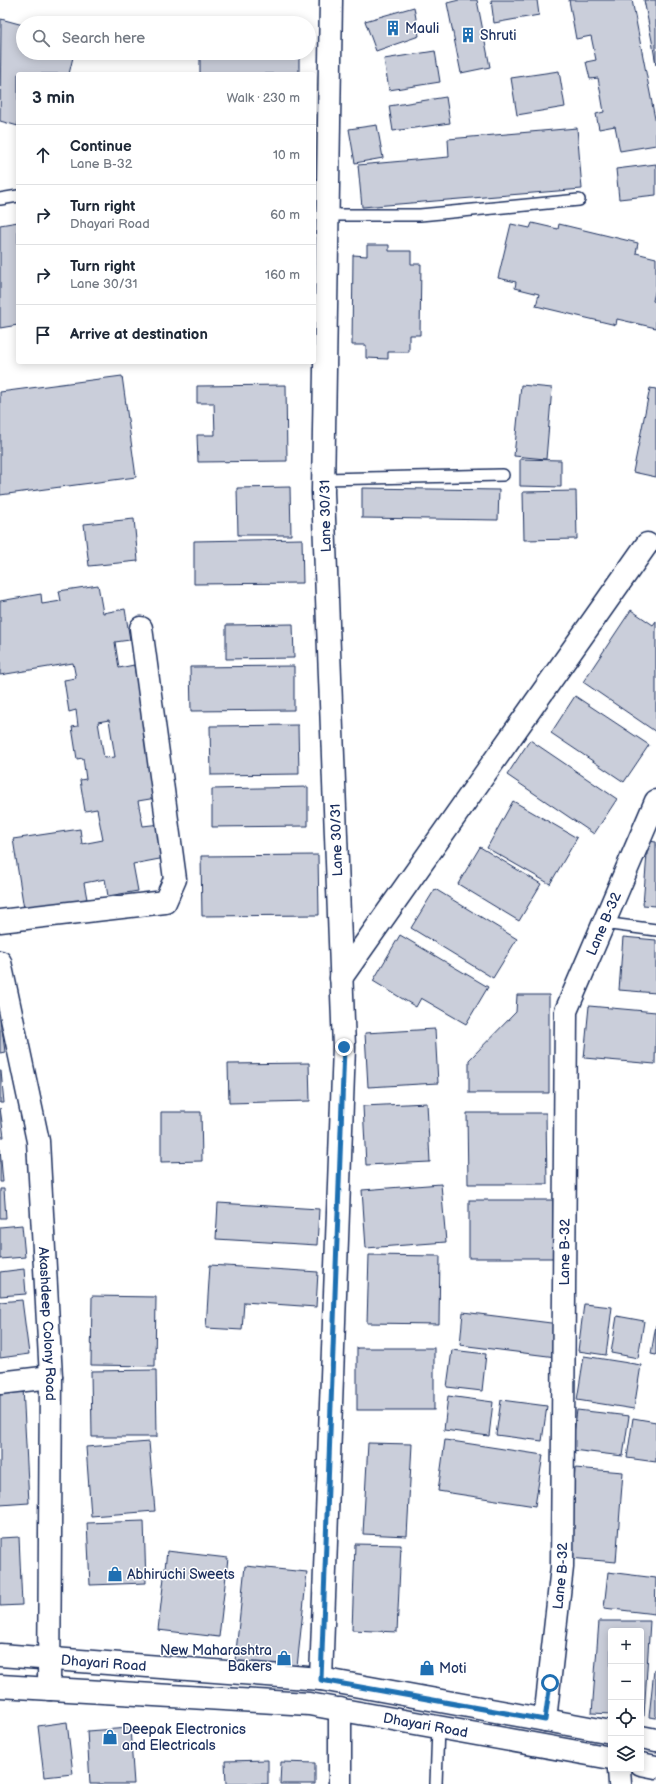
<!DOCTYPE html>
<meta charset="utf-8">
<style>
:root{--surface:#fff;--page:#f6f6f7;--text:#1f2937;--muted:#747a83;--line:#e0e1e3}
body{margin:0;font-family:"Balsamiq Sans",sans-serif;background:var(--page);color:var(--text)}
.controls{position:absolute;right:12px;bottom:12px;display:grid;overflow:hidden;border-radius:4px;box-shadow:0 2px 10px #0003}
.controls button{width:36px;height:36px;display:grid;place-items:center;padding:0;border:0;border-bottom:1px solid var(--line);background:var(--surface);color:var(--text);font:20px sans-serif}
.stop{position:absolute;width:12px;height:12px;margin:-9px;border:3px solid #1f6fb2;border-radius:50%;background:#fff}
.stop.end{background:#1f6fb2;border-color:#fff;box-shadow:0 1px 4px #0008}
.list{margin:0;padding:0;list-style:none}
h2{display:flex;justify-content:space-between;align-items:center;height:52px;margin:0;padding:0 16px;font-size:17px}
h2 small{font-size:13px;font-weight:400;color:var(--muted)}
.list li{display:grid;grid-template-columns:26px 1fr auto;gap:12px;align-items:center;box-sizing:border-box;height:60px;padding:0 16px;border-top:1px solid var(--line)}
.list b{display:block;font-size:15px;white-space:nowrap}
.list p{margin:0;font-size:13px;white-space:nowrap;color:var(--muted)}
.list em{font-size:13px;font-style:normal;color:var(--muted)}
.icon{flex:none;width:22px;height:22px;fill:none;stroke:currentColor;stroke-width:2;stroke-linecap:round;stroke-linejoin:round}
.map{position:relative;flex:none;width:656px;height:1784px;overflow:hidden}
.search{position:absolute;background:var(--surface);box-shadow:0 2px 10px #0003;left:16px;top:16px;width:300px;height:44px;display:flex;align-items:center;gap:10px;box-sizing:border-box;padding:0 14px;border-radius:22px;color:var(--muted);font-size:15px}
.panel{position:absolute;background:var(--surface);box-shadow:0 2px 10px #0003;left:16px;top:72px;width:300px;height:292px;border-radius:4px}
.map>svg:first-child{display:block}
.building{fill:#caceda;stroke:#1b2f5e;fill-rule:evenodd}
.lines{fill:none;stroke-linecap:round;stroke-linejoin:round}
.lane-casing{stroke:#1b2f5e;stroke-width:14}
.street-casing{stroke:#1b2f5e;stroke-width:25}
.secondary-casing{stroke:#1b2f5e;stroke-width:25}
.lane{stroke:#fff;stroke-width:11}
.street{stroke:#fff;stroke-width:22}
.secondary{stroke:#fff;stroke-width:22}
.route{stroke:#1f6fb2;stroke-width:5}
.labels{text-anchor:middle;stroke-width:3;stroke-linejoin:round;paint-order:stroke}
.poi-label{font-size:14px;fill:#1b2f5e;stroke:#fff;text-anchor:start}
.street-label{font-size:14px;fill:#1b2f5e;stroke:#fff}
</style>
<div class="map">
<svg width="656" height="1784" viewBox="0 0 656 1784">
<rect width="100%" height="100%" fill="#fff"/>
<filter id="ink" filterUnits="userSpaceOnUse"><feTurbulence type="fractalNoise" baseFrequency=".025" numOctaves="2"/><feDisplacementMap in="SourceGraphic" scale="8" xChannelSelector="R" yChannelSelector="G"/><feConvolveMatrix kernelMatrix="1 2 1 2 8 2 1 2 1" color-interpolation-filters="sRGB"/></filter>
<g filter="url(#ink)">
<!-- building -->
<g class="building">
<path d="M459 0H477L490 67 461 73 447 3Z"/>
<path d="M491 0H537L539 15 494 23Z"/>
<path d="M569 0H632L656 124V145L620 151 615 126 599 129 596 114 604 112 598 78 590 79 586 62 596 60 591 36 576 39Z"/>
<path d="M644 0H656V65L652 41Z"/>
<path d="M414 7 419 36 376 51 365 21Z"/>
<path d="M1 19 23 25V53H74L69 74H18V126L0 121Z"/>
<path d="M435 51 440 82 389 90 384 59Z"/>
<rect x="200" y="53" width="99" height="21"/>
<path d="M559 71 565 107 517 115 511 78Z"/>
<path d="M446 97 450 123 393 131 389 106Z"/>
<path d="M377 125 383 158 355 163 349 129Z"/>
<path d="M577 128 582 189 362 207 358 165 449 157 448 139Z"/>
<path d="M656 164V195L619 199 616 169Z"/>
<path d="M18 222V325L0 328V225Z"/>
<path d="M532 223 558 229 559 224 638 243 636 253 656 258V288L653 301 656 302V328L617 319 616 325 536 306 539 294 515 288 516 282 498 278 511 224 530 228Z"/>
<path d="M367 245H389V251H411V264H421L420 335H409V352H388V359L366 358V345H352L353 255 367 256Z"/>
<path d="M122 376 136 477 0 495V392Z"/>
<path d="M286 385 287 461 198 462 197 435H215L214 403H197V386Z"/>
<path d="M521 385 552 388 546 459 514 456Z"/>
<path d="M650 388 656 389V477L633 472Z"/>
<path d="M520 459 561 460V487L520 486Z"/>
<path d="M290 487 291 535H238L237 488Z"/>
<path d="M362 488 499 490 498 520 362 518Z"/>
<path d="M576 491 577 539 524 540 523 492Z"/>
<path d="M134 519 138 561 89 566 84 524Z"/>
<path d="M302 539 303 583 194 584V541Z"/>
<path d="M98 585 103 613 125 609 130 640 115 642 119 668 134 665 156 798 138 801 143 826 160 824 165 858 133 864 138 891 108 896 105 879 84 883 87 899 24 909 13 839 80 829 82 844 103 840 97 809 85 811 80 780 86 779 83 758 77 759 72 727 78 726 76 710 69 712 64 680 76 678 73 663 0 675V601L41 594 42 604 61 601 59 591ZM109 720 115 757 104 758 98 722Z"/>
<path d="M631 610 653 625 656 621V732L583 682Z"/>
<path d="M293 624 294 658 226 659V625Z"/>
<path d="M294 666V710L191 711 190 667Z"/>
<path d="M575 696 649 745 624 782 551 733Z"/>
<path d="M298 725 299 774 211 775 210 726Z"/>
<path d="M530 740 617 799 594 834 507 775Z"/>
<path d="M308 787V826L212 827V789Z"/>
<path d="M513 801 577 838 550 884 487 848Z"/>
<path d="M648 841 656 842V906L643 905Z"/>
<path d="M480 847 541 884 519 921 458 884Z"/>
<path d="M318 855 319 915 202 916 201 856Z"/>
<path d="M435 889 517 939 493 978 411 928Z"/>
<path d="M400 935 488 987 466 1024 421 998 416 1007 373 981Z"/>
<path d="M623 937 656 940V993L619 990Z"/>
<path d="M517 995H549V1093H469V1060L516 1012Z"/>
<path d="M589 1006 656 1012 655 1064 584 1058Z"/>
<path d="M0 1013 5 1052 0 1053Z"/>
<path d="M435 1029 438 1083 368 1087 365 1033Z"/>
<path d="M309 1063 310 1101 229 1103 228 1064Z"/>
<path d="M0 1071H1L4 1103H0Z"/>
<path d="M427 1103 430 1162 366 1165 363 1106Z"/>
<path d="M0 1108 4 1137H0Z"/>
<path d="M161 1112H201L202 1161 161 1162Z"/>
<path d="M467 1113H546L547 1184H468Z"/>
<path d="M0 1149 3 1182H0Z"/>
<path d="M441 1184 446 1242 366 1248 362 1190Z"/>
<path d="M0 1189H4L6 1218H0Z"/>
<rect x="469" y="1200" width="84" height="58"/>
<path d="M218 1203 319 1209 317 1245 216 1239Z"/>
<path d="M22 1225 25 1257 0 1259V1227Z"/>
<path d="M369 1255 440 1256 439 1324 367 1323Z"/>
<path d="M210 1265 318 1272 316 1307 244 1302 242 1330 206 1328Z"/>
<path d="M24 1269 26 1294 0 1296V1272Z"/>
<path d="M92 1296 156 1297 155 1366 91 1365Z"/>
<path d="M22 1300 29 1354 0 1358V1302Z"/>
<path d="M584 1304 612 1307 606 1355 578 1351Z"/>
<path d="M463 1312 559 1324 556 1357 460 1345Z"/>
<path d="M617 1316 644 1321 638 1358 611 1353Z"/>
<path d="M656 1325V1355L651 1354Z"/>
<rect x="357" y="1348" width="77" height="62"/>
<path d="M452 1350 486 1354 482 1391 447 1387Z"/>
<path d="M584 1356 641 1365 634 1409 577 1400Z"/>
<path d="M156 1370 157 1437H92L91 1371Z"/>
<path d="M23 1387 29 1503 0 1505V1388Z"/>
<path d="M448 1396 493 1402 489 1436 444 1430Z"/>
<path d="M501 1400 547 1406 542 1441 496 1435Z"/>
<path d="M577 1410 629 1416 623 1456 572 1450Z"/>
<path d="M633 1418 656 1422V1462L627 1458Z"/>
<path d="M445 1440 543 1455 535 1506 438 1491Z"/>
<path d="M149 1442 155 1511 91 1516 86 1447Z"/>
<path d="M368 1443 412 1444 407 1536 363 1534Z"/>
<path d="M575 1468 623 1472 616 1562 569 1558Z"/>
<path d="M144 1521 146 1583 90 1585 87 1523Z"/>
<path d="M19 1537 22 1605 0 1606V1538Z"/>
<path d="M355 1544 401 1545 397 1632 352 1630Z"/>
<path d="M167 1551 228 1558 219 1637 158 1630Z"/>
<path d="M245 1566 307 1572 297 1667 235 1661Z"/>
<path d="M608 1572 656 1578 655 1614 604 1608Z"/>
<path d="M599 1621H650L644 1716H641V1631H611V1714L592 1713Z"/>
<path d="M654 1670 656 1671V1718L649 1717Z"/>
<path d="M67 1722 73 1774 44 1777 38 1726Z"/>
<path d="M130 1728 134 1784H90L87 1731Z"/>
<path d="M268 1760V1784H226L225 1761Z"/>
<path d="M281 1762 315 1763V1784H280Z"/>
</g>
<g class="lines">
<defs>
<g id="lane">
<path d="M0 199 18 196"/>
<path d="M328 215H420L579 200"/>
<path d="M324 479 503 475"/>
<path d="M603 923 656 930"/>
<path d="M436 1784 438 1727"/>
</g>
<g id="street">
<path d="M0 921 165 902 175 879 141 628"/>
<path id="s1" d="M0 962 38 1141 51 1377 49 1689"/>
<path d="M341 978 647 544"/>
<path d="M0 1383 51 1377"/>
<path d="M321 1679 344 1047 323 492 331 0"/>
<path d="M340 1709V1784"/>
<path id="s2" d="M545 1720 562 1567 566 1011 656 801"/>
<path d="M619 1769 620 1784"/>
</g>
<g id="secondary">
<path id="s3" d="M0 1655 321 1679 611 1732"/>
<path id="s4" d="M0 1686 309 1704 611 1758"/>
<path d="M641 1737 656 1740"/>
<path d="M641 1764 656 1767"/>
</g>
</defs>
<!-- lane casing -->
<use href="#lane" class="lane-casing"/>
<!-- street casing -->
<use href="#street" class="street-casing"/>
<!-- secondary casing -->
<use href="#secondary" class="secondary-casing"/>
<!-- lane -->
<use href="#lane" class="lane"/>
<!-- street -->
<use href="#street" class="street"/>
<!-- secondary -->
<use href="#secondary" class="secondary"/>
</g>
</g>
<g class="lines" filter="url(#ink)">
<!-- route -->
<path class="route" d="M344 1047 321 1680 545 1720 550 1683"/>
</g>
<!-- icons -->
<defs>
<symbol id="building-bare" viewBox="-9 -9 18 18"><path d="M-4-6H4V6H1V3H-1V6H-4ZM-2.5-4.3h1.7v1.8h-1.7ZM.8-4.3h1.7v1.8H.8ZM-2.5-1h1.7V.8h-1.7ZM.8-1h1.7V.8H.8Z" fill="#1f6fb2" stroke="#fff" stroke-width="2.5" paint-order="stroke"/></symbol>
<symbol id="shop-bare" viewBox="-9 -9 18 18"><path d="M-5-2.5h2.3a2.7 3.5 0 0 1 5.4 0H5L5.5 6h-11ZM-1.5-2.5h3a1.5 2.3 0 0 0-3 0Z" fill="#1f6fb2" stroke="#fff" stroke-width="2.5" paint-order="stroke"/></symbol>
</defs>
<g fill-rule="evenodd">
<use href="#building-bare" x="382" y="17" width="22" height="22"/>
<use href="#building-bare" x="457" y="24" width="22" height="22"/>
<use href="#shop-bare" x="104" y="1563" width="22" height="22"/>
<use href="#shop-bare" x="273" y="1647" width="22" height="22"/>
<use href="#shop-bare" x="416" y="1657" width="22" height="22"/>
<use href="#shop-bare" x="99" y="1726" width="22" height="22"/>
</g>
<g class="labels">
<!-- poi labels -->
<g class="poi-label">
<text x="405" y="33">Mauli</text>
<text x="480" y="40">Shruti</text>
<text x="127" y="1579">Abhiruchi Sweets</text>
<text x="272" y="1655" text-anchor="end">New Maharashtra<tspan x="272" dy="16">Bakers</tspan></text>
<text x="439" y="1673">Moti</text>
<text x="122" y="1734">Deepak Electronics<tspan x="122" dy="16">and Electricals</tspan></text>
</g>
<!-- street labels -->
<g class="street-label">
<text transform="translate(325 516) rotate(-91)" y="5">Lane 30/31</text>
<text transform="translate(336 840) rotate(-92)" y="5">Lane 30/31</text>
<text dy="5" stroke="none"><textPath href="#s2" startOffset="805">Lane B-32</textPath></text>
<text dy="5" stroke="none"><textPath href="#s2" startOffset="469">Lane B-32</textPath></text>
<text dy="5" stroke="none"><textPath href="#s1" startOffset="366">Akashdeep Colony Road</textPath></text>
<text dy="5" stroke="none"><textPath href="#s2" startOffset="145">Lane B-32</textPath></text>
<text dy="5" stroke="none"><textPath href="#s3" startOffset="104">Dhayari Road</textPath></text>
<text dy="5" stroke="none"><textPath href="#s4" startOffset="428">Dhayari Road</textPath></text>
</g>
</g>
</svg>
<div class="controls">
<button>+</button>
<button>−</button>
<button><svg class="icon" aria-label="locate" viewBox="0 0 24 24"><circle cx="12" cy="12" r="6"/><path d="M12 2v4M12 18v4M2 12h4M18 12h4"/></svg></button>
<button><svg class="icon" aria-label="layers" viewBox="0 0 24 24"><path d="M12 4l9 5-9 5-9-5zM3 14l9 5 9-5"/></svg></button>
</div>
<div class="stop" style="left:550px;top:1683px"></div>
<div class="stop end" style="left:344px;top:1047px"></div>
<div class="search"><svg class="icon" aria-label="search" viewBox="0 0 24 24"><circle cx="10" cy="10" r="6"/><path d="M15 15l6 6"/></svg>Search here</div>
<section class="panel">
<h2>3 min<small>Walk · 230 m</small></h2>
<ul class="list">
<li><svg class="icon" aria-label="ahead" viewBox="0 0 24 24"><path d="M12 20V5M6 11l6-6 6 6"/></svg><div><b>Continue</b><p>Lane B-32</p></div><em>10 m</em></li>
<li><svg class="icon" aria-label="right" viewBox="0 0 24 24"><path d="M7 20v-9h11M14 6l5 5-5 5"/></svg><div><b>Turn right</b><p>Dhayari Road</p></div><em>60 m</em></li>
<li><svg class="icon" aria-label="right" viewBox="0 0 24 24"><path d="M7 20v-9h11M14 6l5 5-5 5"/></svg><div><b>Turn right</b><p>Lane 30/31</p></div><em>160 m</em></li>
<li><svg class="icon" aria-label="arrive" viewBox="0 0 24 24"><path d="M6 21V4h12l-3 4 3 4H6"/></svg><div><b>Arrive at destination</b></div></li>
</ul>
</section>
</div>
